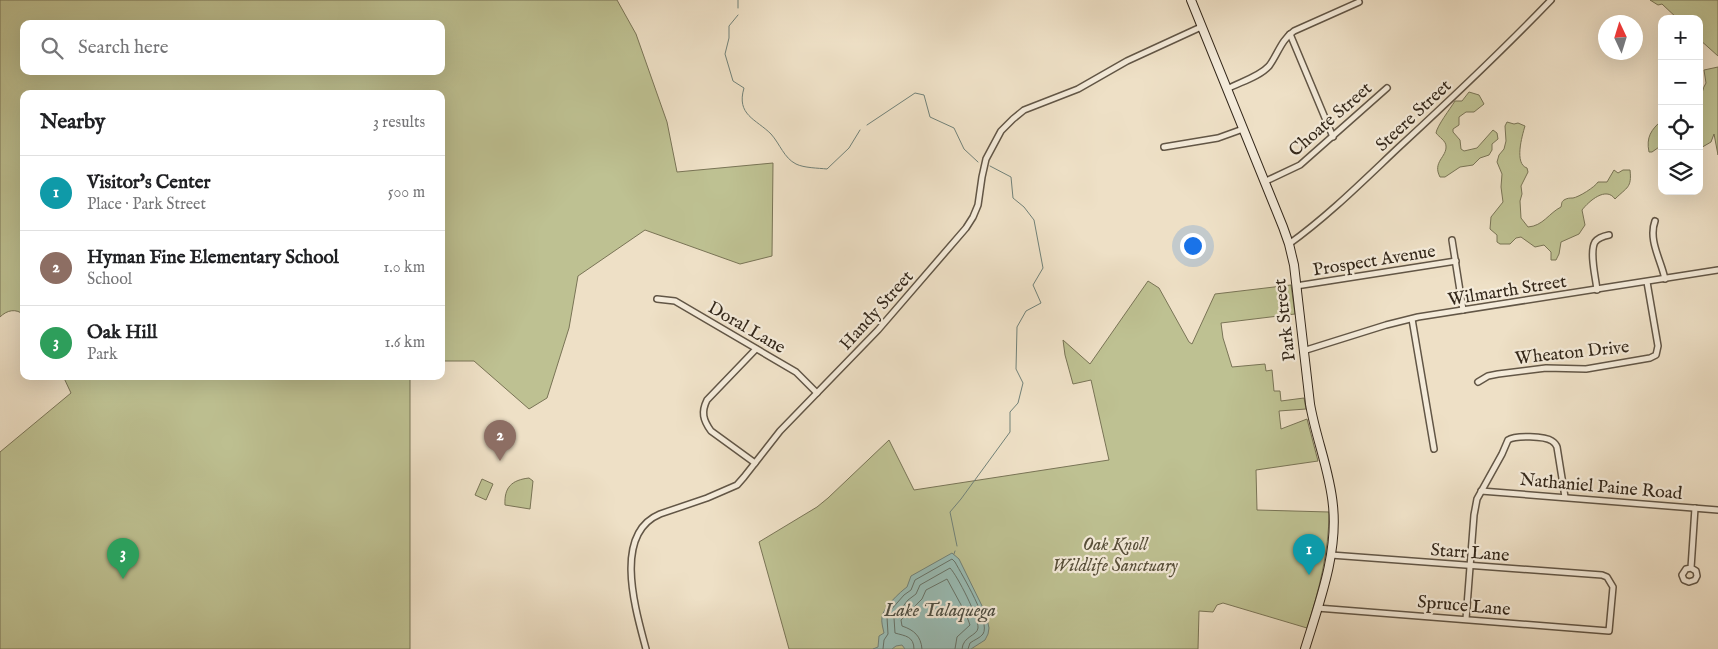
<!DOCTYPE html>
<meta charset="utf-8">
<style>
:root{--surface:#fff;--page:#f2f2f2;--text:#202124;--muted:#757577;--line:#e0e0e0;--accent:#111827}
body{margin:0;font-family:"IM FELL English",serif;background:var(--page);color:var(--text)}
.controls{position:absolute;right:15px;top:15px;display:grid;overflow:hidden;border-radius:10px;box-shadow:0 5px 20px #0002}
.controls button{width:45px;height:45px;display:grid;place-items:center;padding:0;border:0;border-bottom:1px solid var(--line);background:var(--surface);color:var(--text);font:25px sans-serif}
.compass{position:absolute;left:1598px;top:15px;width:45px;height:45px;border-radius:50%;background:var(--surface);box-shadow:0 5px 20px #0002;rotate:356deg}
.you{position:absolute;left:1192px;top:245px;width:18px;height:18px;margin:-12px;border:4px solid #fff;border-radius:50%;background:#1a73e8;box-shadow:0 0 0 8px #1a73e833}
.badge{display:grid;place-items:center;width:32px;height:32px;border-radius:50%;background:var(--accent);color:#fff;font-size:16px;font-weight:700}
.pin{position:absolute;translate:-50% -41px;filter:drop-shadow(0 1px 2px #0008)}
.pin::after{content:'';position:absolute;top:26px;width:18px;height:15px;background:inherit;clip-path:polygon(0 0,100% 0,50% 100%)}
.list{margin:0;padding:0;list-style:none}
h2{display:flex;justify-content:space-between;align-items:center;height:65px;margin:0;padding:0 20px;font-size:21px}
h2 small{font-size:16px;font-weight:400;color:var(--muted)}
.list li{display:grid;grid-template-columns:32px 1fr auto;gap:15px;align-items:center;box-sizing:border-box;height:75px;padding:0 20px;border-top:1px solid var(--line)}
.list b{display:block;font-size:19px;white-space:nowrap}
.list p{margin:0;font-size:16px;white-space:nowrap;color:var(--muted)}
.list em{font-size:16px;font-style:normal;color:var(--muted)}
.icon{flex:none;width:28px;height:28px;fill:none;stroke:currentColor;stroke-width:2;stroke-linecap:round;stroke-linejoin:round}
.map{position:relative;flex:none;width:1718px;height:649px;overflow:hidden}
.search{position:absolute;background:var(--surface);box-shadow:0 5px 20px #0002;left:20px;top:20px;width:425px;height:55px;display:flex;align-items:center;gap:12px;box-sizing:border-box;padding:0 18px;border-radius:10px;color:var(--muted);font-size:19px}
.panel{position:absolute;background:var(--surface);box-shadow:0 5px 20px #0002;left:20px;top:90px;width:425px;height:290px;border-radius:10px}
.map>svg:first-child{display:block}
.green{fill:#bec192;stroke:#797456;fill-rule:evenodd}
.water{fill:#99bdb6;stroke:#718178}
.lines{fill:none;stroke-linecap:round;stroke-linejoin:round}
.shore{stroke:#667268;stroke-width:1}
.stream{stroke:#718178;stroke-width:1}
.minor-casing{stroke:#625646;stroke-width:8}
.secondary-casing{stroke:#34281b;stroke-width:10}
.minor{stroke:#f4ebda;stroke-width:5}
.secondary{stroke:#f4ebda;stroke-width:8}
.labels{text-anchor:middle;stroke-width:4.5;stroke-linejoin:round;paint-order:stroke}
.street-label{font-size:18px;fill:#34281b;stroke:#f4ebda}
.park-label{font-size:18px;font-style:italic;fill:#564e39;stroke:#f4ebda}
.water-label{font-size:19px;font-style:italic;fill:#4d4d42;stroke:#f4ebda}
</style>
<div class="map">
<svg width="1718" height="649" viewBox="0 0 1718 649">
<rect width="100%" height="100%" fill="#eee0c6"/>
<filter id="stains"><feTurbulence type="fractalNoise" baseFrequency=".004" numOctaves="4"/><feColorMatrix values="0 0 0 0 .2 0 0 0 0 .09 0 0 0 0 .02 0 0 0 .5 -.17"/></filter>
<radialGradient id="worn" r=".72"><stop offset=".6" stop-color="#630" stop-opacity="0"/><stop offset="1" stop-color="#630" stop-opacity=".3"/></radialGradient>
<!-- green -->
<g class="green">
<path d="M0 0H617L636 34 667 122 677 172 773 163 772 256 740 264 645 230 578 276 569 328 547 398 529 409 474 361H441V94H24V315C16 308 7 310 0 317ZM24 24H441V71H24Z"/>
<path d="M1650 0H1718V56L1699 39V19H1678L1662 4 1658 5Z"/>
<path d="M1718 67V155L1714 134 1711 142 1699 149V117C1705 106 1698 95 1706 83L1704 70Z"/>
<path d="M1469 92 1479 95 1484 104 1474 112H1466L1459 117V125L1453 129V132L1460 140 1461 149 1464 151 1477 148 1493 130 1497 133 1498 139 1492 144V150L1489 155 1480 158 1473 165 1460 167 1445 177H1440C1432 162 1447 157 1446 146 1446 141 1439 137 1436 133 1437 126 1450 109 1455 101H1462Z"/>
<path d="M1662 120V145L1652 152H1649C1646 137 1651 130 1662 120Z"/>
<path d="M1507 122 1514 124 1518 123 1525 126C1522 136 1514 164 1527 168L1528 172 1521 186 1522 194 1520 201 1521 218 1528 227C1543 226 1549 213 1561 207 1562 204 1561 202 1564 200 1567 198 1570 198 1573 198 1579 197 1595 187 1598 182H1607L1614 170 1618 173 1623 170H1630C1632 188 1627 187 1615 199 1606 186 1589 201 1582 210L1585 225 1579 234 1561 242 1559 254 1556 260H1551V252L1544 245 1535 247 1521 237 1516 238 1510 244H1500L1497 242V235L1490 229 1491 217 1503 202 1501 187 1502 174 1497 162 1499 155 1504 149 1506 141 1505 126Z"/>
<path d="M1148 281 1159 288 1189 342 1192 344 1215 294 1291 285 1295 314 1221 323 1223 338 1232 367 1265 364 1266 371 1272 370 1274 391H1280L1281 401 1304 398 1306 409 1279 411 1281 429 1307 419 1318 461 1256 470 1257 510 1329 512C1329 552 1319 590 1307 628L1223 603 1217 605 1213 612 1199 611 1198 649H789L759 542 817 507 828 498 889 440 914 490 1109 460 1091 380 1073 384 1065 355 1063 340 1090 364Z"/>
<path d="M63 376H410V649H0V452L71 393Z"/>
<path d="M529 478 533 481 530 509 505 505C504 487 512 480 529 478Z"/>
<path d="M482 479 493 484 486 500 475 495Z"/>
</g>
<!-- water -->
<path class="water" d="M952 553 959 559 986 614 989 628 988 634 985 640 971 649H905L902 645 896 646 892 649H873L878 647 879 636 884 633C883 628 881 622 882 617 883 608 900 592 907 587L911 576Z"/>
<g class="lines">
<!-- shore -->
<g class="shore">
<path d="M883 649 884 640 888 634 887 617 890 611 904 595 911 590 915 580 952 559 955 562C962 575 991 622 983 634 980 638 974 640 970 643L968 649"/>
<path d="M914 649C914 636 905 636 895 633L894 618 908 600 916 594 920 585 950 568C957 575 979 618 978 628 977 636 963 636 962 649"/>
<path d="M922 649C921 636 914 630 902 626L901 620 922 599 926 590 947 579 966 614 970 625 957 637 955 649"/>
</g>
<!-- stream -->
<g class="stream">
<path d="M738 0V8"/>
<path d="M738 15 729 26V38L725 54 733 81 744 88C736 115 756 119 771 134 780 144 784 158 796 164 804 168 818 168 827 169L849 148 860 130"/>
<path d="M867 125 915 93 924 95 930 117 954 128 964 149 978 162"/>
<path d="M957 546 950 512 961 499 1010 432V412L1018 403 1023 383 1016 369 1017 327 1026 311 1041 303 1033 285 1043 268 1034 220 1024 207 1013 198 1011 177 990 166"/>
<path d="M954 554 955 551"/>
</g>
<defs>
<g id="minor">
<path d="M1290 34 1333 137"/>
<path d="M1227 89C1240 82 1259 77 1269 66 1278 54 1281 40 1294 31L1359 2"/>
<path d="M1164 147 1218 138 1243 129"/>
<path d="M1264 182 1300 165 1387 88"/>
<path d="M1655 221C1648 240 1661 260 1665 279"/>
<path d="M1452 240 1463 310"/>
<path d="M1289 244C1328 216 1363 181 1398 148 1450 100 1502 51 1551 0"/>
<path d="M1296 286 1456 261"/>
<path d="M1597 290C1596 279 1589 252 1595 242 1598 238 1604 236 1609 235"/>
<path d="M657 299 675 301 796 372 817 393"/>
<path d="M1412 319 1434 449"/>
<path d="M1303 351 1386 325 1418 317 1718 270"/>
<path d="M1478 382 1488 376 1498 374 1546 368 1586 369 1650 358 1656 355 1658 346 1647 282"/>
<path d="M755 463 711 431C703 420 701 412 707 400L756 349"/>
<path d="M1481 491 1718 510"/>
<path d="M1691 568 1696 571 1697 576 1695 580 1689 582 1684 580 1682 575 1686 569 1691 568 1695 508"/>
<path d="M1317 608 1609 631 1613 587 1607 577 1602 575 1331 555"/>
<path d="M1466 619 1474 515 1477 499 1502 454 1508 440C1515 435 1545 436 1552 441 1555 443 1556 444 1557 447L1565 497"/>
<path d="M646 649C636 611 612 534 660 514L707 498 737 485 744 477 780 431 878 330 966 228 973 217 978 205 982 177 986 159 1001 131 1013 119 1024 110 1078 89 1127 61 1201 27"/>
</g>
<path id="secondary" d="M1191 0 1283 227 1289 244 1294 265 1310 404C1316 439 1330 471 1333 506 1338 554 1319 603 1305 649"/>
</defs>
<!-- minor casing -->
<use href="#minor" class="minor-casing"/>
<!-- secondary casing -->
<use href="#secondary" class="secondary-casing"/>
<!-- minor -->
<use href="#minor" class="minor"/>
<!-- secondary -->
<use href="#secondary" class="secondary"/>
</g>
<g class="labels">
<!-- street labels -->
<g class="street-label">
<text transform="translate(1413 115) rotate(-43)" y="6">Steere Street</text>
<text transform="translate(1330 119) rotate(-41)" y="6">Choate Street</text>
<text transform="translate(1374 260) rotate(-9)" y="6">Prospect Avenue</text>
<text transform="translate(1507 290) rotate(-9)" y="6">Wilmarth Street</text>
<text transform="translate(876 310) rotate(-48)" y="6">Handy Street</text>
<text transform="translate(1284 320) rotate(-97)" y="6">Park Street</text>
<text transform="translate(747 327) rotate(30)" y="6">Doral Lane</text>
<text transform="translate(1572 352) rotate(-6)" y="6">Wheaton Drive</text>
<text transform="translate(1601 486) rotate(5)" y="6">Nathaniel Paine Road</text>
<text transform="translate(1470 552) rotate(4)" y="6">Starr Lane</text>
<text transform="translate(1464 605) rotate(5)" y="6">Spruce Lane</text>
</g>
<!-- park labels -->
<g class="park-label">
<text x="1115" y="550">Oak Knoll<tspan x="1115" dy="21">Wildlife Sanctuary</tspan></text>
</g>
<!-- water labels -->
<g class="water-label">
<text x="940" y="616">Lake Talaquega</text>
</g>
</g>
<rect width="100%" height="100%" filter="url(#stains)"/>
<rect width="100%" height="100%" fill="url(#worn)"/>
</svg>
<div class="controls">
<button>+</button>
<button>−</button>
<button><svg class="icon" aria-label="locate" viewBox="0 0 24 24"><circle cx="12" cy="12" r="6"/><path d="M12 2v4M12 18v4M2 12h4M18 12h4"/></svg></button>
<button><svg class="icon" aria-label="layers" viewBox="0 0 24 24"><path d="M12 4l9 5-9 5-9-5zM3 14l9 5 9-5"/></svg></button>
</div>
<svg class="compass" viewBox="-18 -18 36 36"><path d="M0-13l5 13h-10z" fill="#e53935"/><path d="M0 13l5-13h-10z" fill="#757577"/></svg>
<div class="you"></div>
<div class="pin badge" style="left:1309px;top:575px;background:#0f9aa8">1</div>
<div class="pin badge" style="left:500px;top:461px;background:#8d6e63">2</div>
<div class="pin badge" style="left:123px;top:579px;background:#2e9e5b">3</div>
<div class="search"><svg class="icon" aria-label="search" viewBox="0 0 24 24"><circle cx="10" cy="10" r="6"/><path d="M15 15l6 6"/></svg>Search here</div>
<section class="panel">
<h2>Nearby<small>3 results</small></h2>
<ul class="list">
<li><span class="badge" style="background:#0f9aa8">1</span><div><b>Visitor's Center</b><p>Place · Park Street</p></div><em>500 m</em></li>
<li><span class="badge" style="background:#8d6e63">2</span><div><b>Hyman Fine Elementary School</b><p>School</p></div><em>1.0 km</em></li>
<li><span class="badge" style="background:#2e9e5b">3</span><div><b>Oak Hill</b><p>Park</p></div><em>1.6 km</em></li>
</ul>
</section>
</div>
